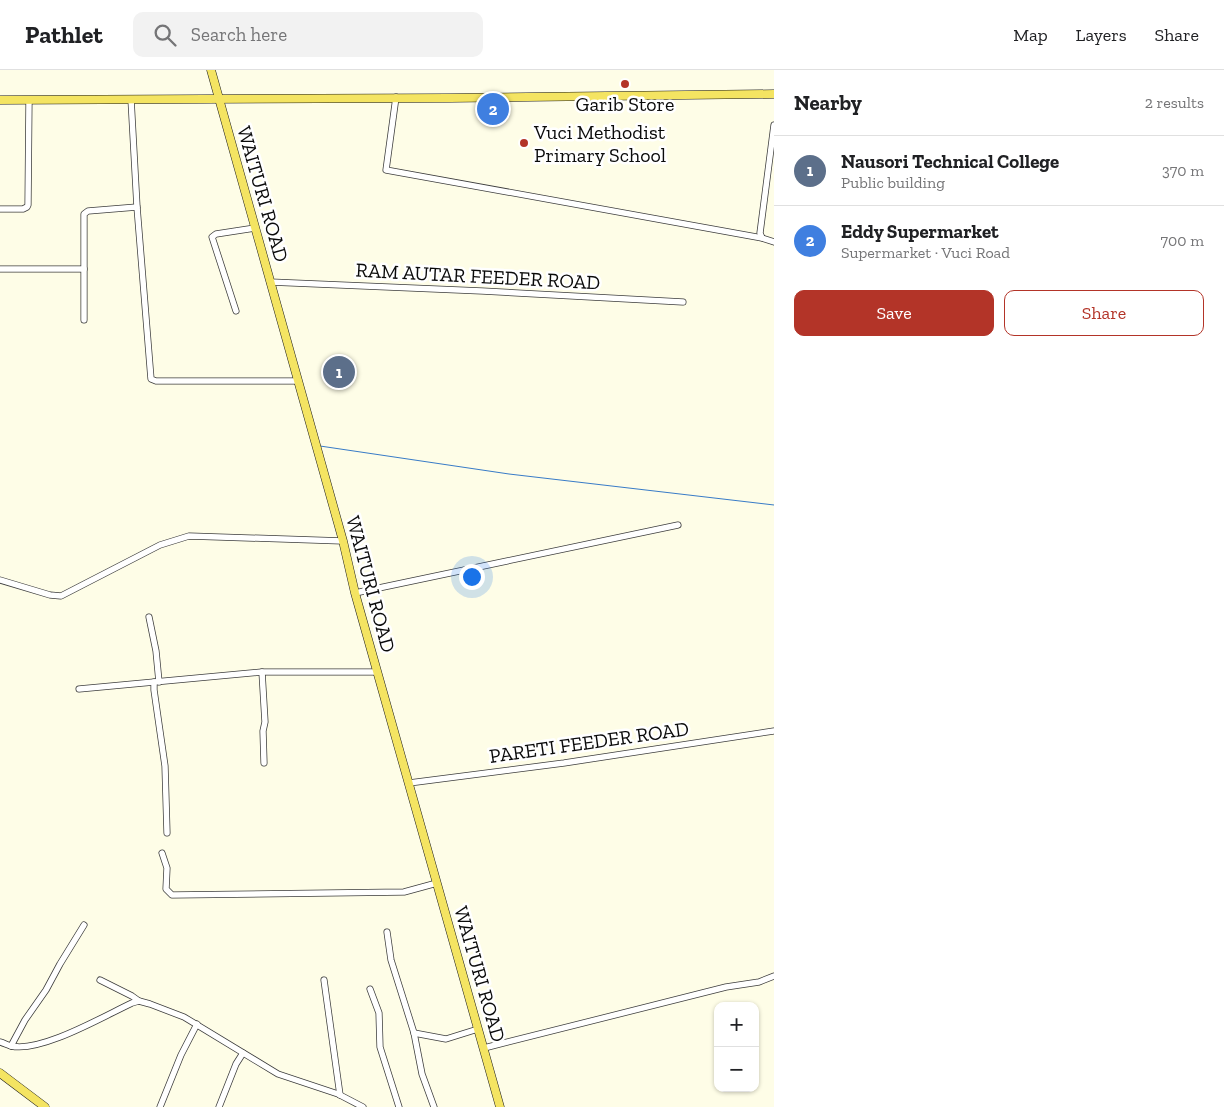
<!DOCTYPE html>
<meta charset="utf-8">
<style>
:root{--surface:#fff;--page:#f2f2f2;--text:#202124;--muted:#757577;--line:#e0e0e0;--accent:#b33428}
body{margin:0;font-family:"Zilla Slab",serif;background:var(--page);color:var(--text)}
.controls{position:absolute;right:15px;bottom:15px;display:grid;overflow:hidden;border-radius:10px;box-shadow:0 1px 4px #0004}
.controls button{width:45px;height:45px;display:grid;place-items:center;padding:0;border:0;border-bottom:1px solid var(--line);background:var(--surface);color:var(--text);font:25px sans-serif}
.you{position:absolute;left:471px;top:506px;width:18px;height:18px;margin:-12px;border:4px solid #fff;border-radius:50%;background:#1a73e8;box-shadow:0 0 0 8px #1a73e833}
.badge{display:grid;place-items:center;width:32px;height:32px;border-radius:50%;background:var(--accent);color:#fff;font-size:16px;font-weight:700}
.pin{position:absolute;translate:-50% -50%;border:2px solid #fff;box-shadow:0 1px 5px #0006}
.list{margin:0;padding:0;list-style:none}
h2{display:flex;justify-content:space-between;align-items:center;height:65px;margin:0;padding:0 20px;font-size:21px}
h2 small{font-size:16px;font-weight:400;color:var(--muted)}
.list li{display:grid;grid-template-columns:32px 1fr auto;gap:15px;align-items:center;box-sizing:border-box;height:70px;padding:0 20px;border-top:1px solid var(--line)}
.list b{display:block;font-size:19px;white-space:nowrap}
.list p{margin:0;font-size:16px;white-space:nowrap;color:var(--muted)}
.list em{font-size:16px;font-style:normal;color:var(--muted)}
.actions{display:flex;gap:10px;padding:15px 20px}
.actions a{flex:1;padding:11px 0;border:1px solid var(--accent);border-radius:10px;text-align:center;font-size:18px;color:var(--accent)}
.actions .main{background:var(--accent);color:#fff}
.icon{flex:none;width:28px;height:28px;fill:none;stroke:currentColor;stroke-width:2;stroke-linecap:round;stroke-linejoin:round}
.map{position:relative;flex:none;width:774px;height:1037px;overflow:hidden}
header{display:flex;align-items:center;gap:30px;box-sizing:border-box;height:70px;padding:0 25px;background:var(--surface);border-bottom:1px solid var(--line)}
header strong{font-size:24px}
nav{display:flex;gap:28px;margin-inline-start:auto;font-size:18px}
.search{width:350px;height:45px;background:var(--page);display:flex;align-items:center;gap:12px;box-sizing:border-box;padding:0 18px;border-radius:10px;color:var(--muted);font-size:19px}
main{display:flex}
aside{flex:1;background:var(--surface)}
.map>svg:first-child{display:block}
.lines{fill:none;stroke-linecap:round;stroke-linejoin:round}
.stream{stroke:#387bc7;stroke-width:1}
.minor-casing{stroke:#3d3d3d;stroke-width:7}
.major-casing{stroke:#1b1b1b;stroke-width:9}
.minor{stroke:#fff;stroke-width:5.5}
.major{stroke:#f4e462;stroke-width:8}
.poi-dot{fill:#b33428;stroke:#fff;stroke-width:2}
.labels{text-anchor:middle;stroke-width:5;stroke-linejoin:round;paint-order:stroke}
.poi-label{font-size:20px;fill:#0a0a0a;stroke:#fff}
.street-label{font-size:20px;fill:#0a0a0a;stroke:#fff}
</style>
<header>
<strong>Pathlet</strong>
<div class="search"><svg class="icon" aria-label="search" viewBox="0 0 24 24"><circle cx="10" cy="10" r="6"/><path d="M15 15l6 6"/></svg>Search here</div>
<nav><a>Map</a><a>Layers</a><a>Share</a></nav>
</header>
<main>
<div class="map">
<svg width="774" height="1037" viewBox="0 0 774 1037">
<rect width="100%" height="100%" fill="#fefde7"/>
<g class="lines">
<!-- stream -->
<path class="stream" d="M320 376 509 404 774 435"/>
<defs>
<g id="minor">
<path d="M396 27 386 100 762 168"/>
<path d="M131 29 137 137 151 309 156 311H298"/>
<path d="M774 55 760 163 762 168 774 172"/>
<path d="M0 139H23L27 137 28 135 29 30"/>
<path d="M0 199H84"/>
<path d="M270 212 482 221 683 232"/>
<path d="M236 241 212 167 216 164 255 158"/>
<path d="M84 250V144L88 141 137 137"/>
<path d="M0 510 50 525 61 526 160 475 189 466 343 471"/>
<path d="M355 523 678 455"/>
<path d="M149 547 156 581 159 612"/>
<path d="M262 602 265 652 263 661 264 693"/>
<path d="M154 612V620L165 696 167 763"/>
<path d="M79 619 262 602H377"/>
<path d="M409 713 564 693 774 661"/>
<path d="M162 783 167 798 166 819 172 825 404 822 437 813"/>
<path d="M387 862 391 890 414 963 422 1004 434 1037"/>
<path d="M100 910 132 926 139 931"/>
<path d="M324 910 340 1025"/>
<path d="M370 919 379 943 380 977 399 1037"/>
<path d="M414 963 446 969 478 959"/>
<path d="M0 972C4 973 7 975 11 976 41 983 104 946 132 933L139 931 150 934 184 947 278 1004 338 1024 363 1037"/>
<path d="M11 976 25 950 46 920 60 894 84 855"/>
<path d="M484 978 726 917 759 912 774 906"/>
<path d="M160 1037 181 985 197 954"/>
<path d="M219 1037 236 994 243 983"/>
</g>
<g id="major">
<path d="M211 0 343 471 355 523 500 1037"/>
<path d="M0 30 450 28 774 24"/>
<path d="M0 1003 45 1037"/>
</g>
</defs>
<!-- minor casing -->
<use href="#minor" class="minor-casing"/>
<!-- major casing -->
<use href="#major" class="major-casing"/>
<!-- minor -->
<use href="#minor" class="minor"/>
<!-- major -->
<use href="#major" class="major"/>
</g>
<!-- markers -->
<g class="poi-dot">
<circle cx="625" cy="14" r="5"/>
<circle cx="524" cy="73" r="5"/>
</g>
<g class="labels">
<!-- poi labels -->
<g class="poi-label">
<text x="625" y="41">Garib Store</text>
<text x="534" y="69" text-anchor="start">Vuci Methodist<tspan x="534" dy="23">Primary School</tspan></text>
</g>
<!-- street labels -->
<g class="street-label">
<text transform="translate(263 124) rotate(74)" y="7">WAITURI ROAD</text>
<text transform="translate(478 206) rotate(3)" y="7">RAM AUTAR FEEDER ROAD</text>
<text transform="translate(371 514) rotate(75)" y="7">WAITURI ROAD</text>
<text transform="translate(589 672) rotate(-8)" y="7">PARETI FEEDER ROAD</text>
<text transform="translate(480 904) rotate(74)" y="7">WAITURI ROAD</text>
</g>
</g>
</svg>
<div class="controls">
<button>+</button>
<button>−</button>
</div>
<div class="you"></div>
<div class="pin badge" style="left:339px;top:302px;background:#5c6f8a">1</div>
<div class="pin badge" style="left:493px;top:39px;background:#3f7fe0">2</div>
</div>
<aside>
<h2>Nearby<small>2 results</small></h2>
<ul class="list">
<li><span class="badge" style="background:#5c6f8a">1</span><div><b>Nausori Technical College</b><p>Public building</p></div><em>370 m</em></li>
<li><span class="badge" style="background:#3f7fe0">2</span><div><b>Eddy Supermarket</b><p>Supermarket · Vuci Road</p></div><em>700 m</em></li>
</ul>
<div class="actions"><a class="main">Save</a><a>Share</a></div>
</aside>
</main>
